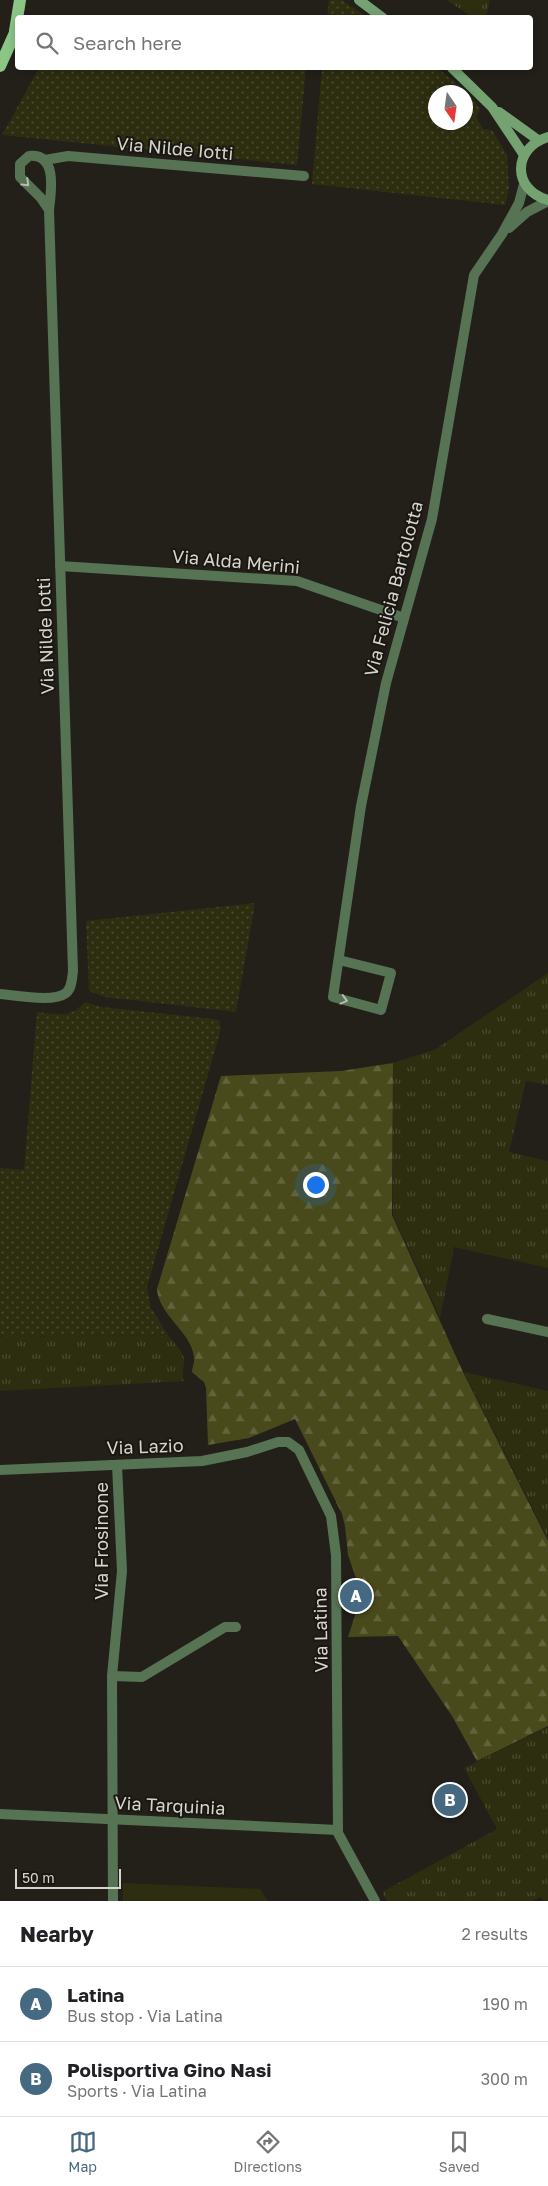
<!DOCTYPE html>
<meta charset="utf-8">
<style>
:root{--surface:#fff;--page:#f2f2f2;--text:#202124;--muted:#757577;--line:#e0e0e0;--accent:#466982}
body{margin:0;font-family:"Golos Text",sans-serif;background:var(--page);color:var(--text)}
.compass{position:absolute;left:428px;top:85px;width:45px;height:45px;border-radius:50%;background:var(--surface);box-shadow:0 2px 8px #0003;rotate:167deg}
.scale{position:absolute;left:15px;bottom:12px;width:106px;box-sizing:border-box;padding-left:5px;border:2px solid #d6d4cf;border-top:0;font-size:14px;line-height:18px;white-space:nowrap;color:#d6d4cf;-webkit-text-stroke:4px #1a1711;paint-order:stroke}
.you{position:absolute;left:315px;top:1184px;width:18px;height:18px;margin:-12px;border:4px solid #fff;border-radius:50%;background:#1a73e8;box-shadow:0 0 0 8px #1a73e833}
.badge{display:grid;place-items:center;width:32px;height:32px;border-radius:50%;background:var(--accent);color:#fff;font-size:16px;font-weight:700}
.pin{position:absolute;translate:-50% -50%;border:2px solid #fff;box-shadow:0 1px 5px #0006}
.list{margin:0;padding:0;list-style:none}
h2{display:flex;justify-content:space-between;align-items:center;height:65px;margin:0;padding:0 20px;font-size:21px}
h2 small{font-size:16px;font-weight:400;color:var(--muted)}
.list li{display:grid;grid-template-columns:32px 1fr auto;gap:15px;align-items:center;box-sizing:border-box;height:75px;padding:0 20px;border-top:1px solid var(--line)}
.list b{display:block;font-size:19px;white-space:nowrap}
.list p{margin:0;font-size:16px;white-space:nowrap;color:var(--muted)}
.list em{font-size:16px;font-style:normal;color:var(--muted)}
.icon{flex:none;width:28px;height:28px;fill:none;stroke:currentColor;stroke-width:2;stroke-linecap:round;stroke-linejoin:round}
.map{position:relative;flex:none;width:548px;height:1901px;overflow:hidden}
.search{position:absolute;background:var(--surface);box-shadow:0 2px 8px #0003;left:15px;right:15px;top:15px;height:55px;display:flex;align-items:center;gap:12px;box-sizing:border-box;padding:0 18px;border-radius:5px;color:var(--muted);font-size:19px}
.sheet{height:215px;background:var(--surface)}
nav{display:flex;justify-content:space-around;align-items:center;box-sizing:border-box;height:70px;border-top:1px solid var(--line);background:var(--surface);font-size:14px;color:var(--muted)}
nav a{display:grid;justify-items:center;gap:2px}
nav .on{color:var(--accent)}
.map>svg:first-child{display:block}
.grass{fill:url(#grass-dots);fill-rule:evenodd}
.forest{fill:url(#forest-firs)}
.park{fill:url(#park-tufts)}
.pitch{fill:#2d2d10}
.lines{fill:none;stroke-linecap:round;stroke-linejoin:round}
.street{stroke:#567354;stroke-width:10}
.secondary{stroke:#74a271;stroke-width:10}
.primary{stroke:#8bc687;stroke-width:12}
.oneway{stroke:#b6bcb0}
.labels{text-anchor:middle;stroke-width:4;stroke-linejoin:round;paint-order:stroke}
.street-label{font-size:18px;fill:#d6d4cf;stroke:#1a1711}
</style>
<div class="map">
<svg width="548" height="1901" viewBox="0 0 548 1901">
<defs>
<pattern id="grass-dots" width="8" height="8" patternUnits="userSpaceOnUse" patternTransform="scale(1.25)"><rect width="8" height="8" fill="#2d2d10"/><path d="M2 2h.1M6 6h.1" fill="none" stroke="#4b4b32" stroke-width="1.8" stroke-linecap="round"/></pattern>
<pattern id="forest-firs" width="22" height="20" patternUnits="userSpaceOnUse" patternTransform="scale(1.25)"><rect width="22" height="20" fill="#494a1b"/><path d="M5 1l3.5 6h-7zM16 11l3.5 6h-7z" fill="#62633b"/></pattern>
<pattern id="park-tufts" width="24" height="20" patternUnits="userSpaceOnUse" patternTransform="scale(1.25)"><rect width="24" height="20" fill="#2d2d10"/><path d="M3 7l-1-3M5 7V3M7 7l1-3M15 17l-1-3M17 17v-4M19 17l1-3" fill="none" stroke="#4b4b32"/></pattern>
</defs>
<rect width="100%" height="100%" fill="#23201a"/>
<!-- grass -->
<g class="grass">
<path d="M329 0H342L367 17H327Z"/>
<path d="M39 68H306L297 165 2 135Z"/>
<path d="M322 68H437L468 92 480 109 476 117 483 129 492 130 507 155 509 189 505 205 312 184ZM466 92V122H436V92Z"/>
<path d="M255 903 236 1012 105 997 89 991 86 921Z"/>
<path d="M85 1002 102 1007 213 1019 219 1020 221 1029 147 1287 151 1308 168 1335 0 1337V1168L24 1170 37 1012C59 1014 69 1019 85 1002Z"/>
</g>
<!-- forest -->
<path class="forest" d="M393 1063 392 1215 463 1372 548 1541V1726L477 1761 452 1716 398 1636 348 1637 358 1606 357 1581 348 1555 345 1526 342 1514 295 1419 249 1438 208 1445 206 1388 204 1382 192 1372C192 1367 195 1362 194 1357 191 1331 159 1316 157 1289L221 1076 341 1071Z"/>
<!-- park -->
<g class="park">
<path d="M447 0H490L486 17H472Z"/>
<path d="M548 973V1085L526 1081 509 1152 548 1161V1268L454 1247 440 1318 393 1215V1063L436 1049Z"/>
<path d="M168 1335C172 1341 184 1352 184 1360 184 1369 181 1372 184 1381L0 1391V1337Z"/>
<path d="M464 1372 548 1391V1539Z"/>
<path d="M548 1727V1901H543L541 1897 532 1901H387L382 1892 497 1829 464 1768Z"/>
</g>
<!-- pitch -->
<path class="pitch" d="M123 1883 260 1889 268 1901H123Z"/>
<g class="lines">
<!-- street -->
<g class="street">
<path d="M45 160 68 156 304 176"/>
<path d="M509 228 527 212 548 201"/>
<path d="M60 566 297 581 404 618"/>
<path d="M339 960 391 973 381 1010 333 997 361 806 386 683 432 519 474 275 502 234 519 203 524 184"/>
<path d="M0 994C16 995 53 1003 66 993 72 988 72 978 73 971L49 210C51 192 58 153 29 156L20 164V177L41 198 49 210"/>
<path d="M487 1319 548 1332"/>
<path d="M0 1470 202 1461 247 1452 278 1442H288L299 1450 331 1516 336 1555 338 1833 375 1901"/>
<path d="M112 1676 142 1677 225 1627H236"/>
<path d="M0 1814 338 1830"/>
<path d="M113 1901 112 1676 122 1571 117 1465"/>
</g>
<!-- secondary -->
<g class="secondary">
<path d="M359 0 383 18"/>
<path d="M452 68 492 107 524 155"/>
<path d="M499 112 538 140"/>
<path d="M548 137C512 148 512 190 548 200"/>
</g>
<!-- primary -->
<g class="primary">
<path d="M15 31 20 0"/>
<path d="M0 66 18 26"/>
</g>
</g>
<!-- one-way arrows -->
<defs><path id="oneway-chevron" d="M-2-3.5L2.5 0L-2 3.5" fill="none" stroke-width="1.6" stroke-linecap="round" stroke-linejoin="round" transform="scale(1.25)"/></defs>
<g class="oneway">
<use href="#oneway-chevron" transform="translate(26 183) rotate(44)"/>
<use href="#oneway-chevron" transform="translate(344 1000) rotate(15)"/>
</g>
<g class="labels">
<!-- street labels -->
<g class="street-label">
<text transform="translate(175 149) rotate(5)" y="6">Via Nilde Iotti</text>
<text transform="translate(236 562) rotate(5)" y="6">Via Alda Merini</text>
<text transform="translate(394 589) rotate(-75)" y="6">Via Felicia Bartolotta</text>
<text transform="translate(46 636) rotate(-92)" y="6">Via Nilde Iotti</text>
<text transform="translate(145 1447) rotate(-2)" y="6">Via Lazio</text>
<text transform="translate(102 1541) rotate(-90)" y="6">Via Frosinone</text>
<text transform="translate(321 1630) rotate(-91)" y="6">Via Latina</text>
<text transform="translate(170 1806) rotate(3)" y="6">Via Tarquinia</text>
</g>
</g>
</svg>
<svg class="compass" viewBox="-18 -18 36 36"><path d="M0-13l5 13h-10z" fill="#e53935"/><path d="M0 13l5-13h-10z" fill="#757577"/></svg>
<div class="scale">50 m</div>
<div class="you"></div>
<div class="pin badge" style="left:356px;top:1596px">A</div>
<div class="pin badge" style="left:450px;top:1800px">B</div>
<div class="search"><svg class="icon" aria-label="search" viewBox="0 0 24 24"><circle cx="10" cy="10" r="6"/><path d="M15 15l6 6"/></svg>Search here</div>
</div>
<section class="sheet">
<h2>Nearby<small>2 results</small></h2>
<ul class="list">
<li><span class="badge">A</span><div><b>Latina</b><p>Bus stop · Via Latina</p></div><em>190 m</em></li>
<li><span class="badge">B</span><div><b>Polisportiva Gino Nasi</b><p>Sports · Via Latina</p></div><em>300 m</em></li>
</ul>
</section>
<nav>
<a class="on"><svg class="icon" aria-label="map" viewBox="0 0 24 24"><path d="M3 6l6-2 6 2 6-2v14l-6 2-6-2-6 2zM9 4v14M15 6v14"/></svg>Map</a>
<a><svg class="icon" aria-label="directions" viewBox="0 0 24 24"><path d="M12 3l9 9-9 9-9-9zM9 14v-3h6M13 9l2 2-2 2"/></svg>Directions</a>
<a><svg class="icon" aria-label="saved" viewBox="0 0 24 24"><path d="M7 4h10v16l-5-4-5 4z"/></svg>Saved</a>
</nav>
